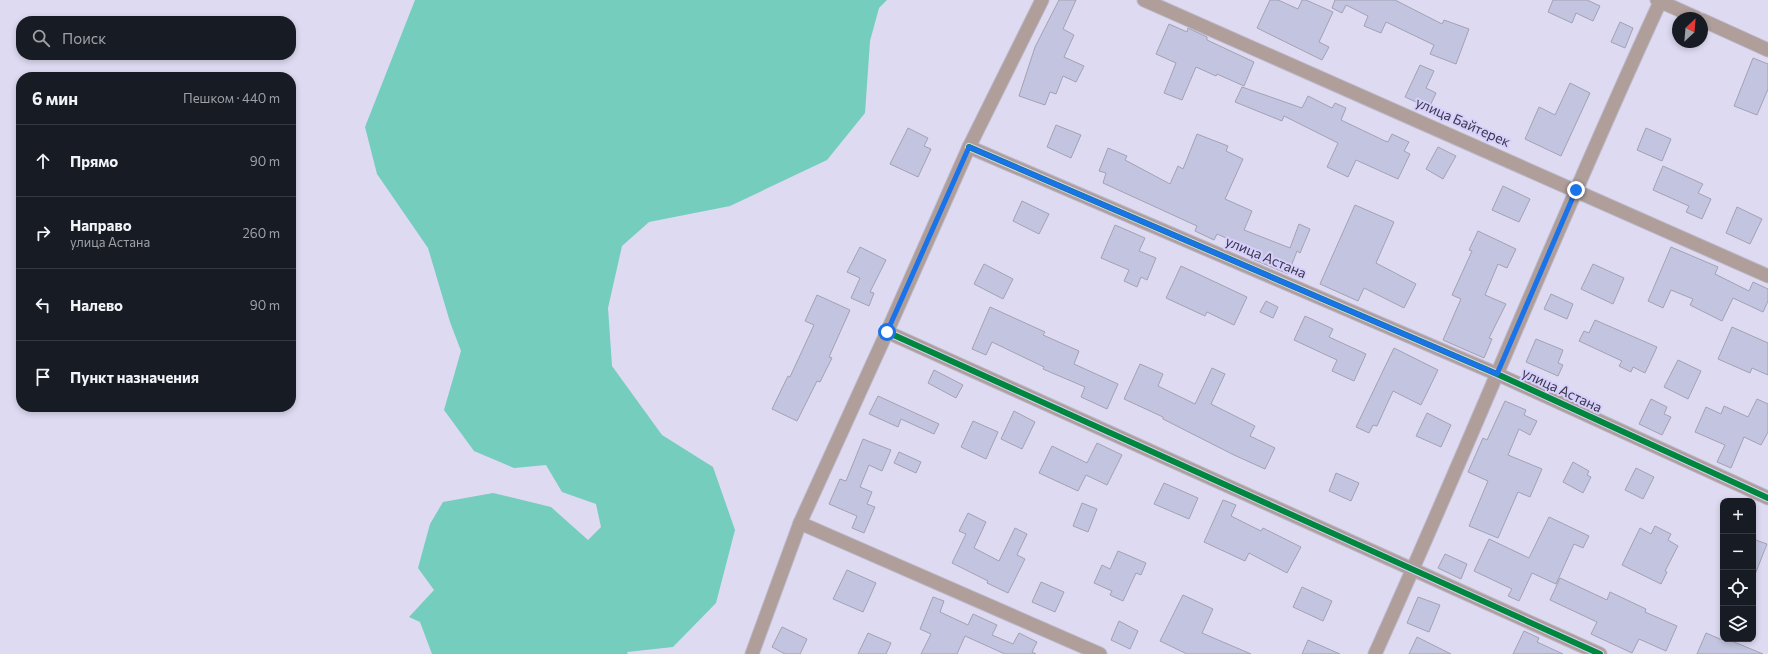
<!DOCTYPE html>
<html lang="ru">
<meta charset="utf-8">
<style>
:root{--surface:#171b24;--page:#242831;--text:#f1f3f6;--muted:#9ea1a6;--line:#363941}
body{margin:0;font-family:Commissioner,sans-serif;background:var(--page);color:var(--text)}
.controls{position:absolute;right:12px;bottom:12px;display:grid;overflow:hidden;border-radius:8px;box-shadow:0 2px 6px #0003}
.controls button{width:36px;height:36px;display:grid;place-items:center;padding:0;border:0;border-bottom:1px solid var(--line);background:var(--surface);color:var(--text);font:20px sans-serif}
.compass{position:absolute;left:1672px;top:12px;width:36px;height:36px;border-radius:50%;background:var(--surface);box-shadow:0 2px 6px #0003;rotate:26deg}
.stop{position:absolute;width:12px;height:12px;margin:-9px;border:3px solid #1a73e8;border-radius:50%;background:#fff}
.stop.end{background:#1a73e8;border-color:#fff;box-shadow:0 1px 4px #0008}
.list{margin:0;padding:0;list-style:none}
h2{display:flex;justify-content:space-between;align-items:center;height:52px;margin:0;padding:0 16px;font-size:17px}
h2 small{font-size:13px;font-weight:400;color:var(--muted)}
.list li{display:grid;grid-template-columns:26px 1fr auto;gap:12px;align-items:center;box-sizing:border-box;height:72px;padding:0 16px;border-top:1px solid var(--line)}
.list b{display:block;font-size:15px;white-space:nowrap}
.list p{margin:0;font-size:13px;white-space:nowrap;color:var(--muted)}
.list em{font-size:13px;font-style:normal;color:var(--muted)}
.icon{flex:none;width:22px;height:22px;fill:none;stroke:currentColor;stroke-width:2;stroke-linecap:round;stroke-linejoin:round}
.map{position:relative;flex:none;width:1768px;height:654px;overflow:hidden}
.search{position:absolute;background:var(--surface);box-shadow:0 2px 6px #0003;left:16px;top:16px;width:280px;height:44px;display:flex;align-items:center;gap:10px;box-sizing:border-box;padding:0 14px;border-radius:16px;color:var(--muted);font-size:15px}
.panel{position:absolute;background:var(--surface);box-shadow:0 2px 6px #0003;left:16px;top:72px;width:280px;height:340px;border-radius:16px}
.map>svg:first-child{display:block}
.water{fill:#74cdbd}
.building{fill:#c3c5e0;stroke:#a2a1b4}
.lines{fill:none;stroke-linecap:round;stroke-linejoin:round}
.street-casing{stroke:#bcb9cb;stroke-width:15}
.street{stroke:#af9e9a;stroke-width:13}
.cycleway-casing{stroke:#d7d0fd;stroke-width:8}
.cycleway{stroke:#00873e;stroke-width:6}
.route{stroke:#1a73e8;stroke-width:5}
.labels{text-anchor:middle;stroke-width:4;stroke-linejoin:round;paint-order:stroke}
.street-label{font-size:14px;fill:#3c384a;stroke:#d7d0fd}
</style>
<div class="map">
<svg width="1768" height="654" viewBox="0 0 1768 654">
<rect width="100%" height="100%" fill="#dedaf2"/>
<!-- water -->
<path class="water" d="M415 0H887L879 8 870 41 865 113 827 160 730 206 649 222 622 246 608 308 612 366 662 435 713 467 735 530 716 603 673 647 627 652 628 654H432L420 622 409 617 434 590 418 568 430 524 443 502 493 493 551 507 588 540 601 527 596 504 562 492 546 465 514 468 474 451 444 410 461 351 450 322 428 248 377 174 365 127Z"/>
<!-- building -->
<g class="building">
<path d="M1059 0H1076L1063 29 1074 35 1064 57 1084 66 1076 82 1063 76 1056 94 1050 92 1045 105 1019 96 1035 47Z"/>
<path d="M1270 0H1278L1298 9 1302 0H1306L1333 12 1319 42 1329 47 1322 60 1257 28Z"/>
<path d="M1335 0H1395L1442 24 1444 20 1469 29 1456 64 1430 54 1434 45 1386 22 1381 33 1364 26 1368 16 1346 5 1342 13 1332 8Z"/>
<path d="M1553 0H1587L1600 6 1593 21 1576 13 1572 23 1548 12Z"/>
<path d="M1620 22 1633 28 1625 48 1611 42Z"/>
<path d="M1169 24 1187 32 1188 28 1207 37V40L1254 62 1244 86 1217 74 1216 76 1196 67 1182 100 1164 93 1176 63 1156 54Z"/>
<path d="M1753 58 1768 64V89L1757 115 1734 106Z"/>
<path d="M1420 65 1434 71 1426 88 1436 93 1429 108 1405 97Z"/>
<path d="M1570 83 1590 93 1561 156 1525 139 1539 107 1555 115Z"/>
<path d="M1242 87 1302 108 1308 96 1332 108 1335 103 1346 108 1341 120 1385 141 1388 142 1392 134 1409 142 1404 151 1410 154 1398 179 1356 160 1348 177 1327 167 1338 143 1284 116 1282 121 1235 102Z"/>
<path d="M1056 125 1081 135 1071 158 1047 147Z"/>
<path d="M908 128 928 138 924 146 931 149 918 177 890 164Z"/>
<path d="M1646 128 1671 139 1662 161 1637 150Z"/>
<path d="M1197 134 1228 146 1226 151 1243 159 1225 199 1252 211 1244 230 1290 248 1299 224 1310 229 1300 253 1297 251 1288 274 1250 258 1253 250 1217 234 1214 240 1195 231 1197 226 1103 183 1106 173 1099 171 1108 148 1127 156 1125 160 1170 184 1178 166 1183 169Z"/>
<path d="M1438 147 1456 156 1443 179 1426 169Z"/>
<path d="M1663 166 1703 184 1698 193 1711 199 1702 219 1686 212 1689 206 1653 190Z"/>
<path d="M1503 186 1530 199 1519 222 1492 210Z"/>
<path d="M1022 201 1049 214 1039 234 1013 221Z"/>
<path d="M1355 205 1394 222 1376 263 1416 284 1404 308 1364 288 1358 301 1320 284Z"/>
<path d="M1737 207 1762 219 1750 244 1726 233Z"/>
<path d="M1115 225 1145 238 1139 251 1156 258 1147 280 1141 277 1137 287 1124 281 1129 270 1101 258Z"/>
<path d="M1478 231 1516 249 1507 268 1498 264 1485 295 1506 304 1489 338 1492 339 1484 358 1443 340 1461 299 1452 295 1472 251 1469 250Z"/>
<path d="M860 247 886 260 870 292 874 293 869 306 851 298 860 278 847 272Z"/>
<path d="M1671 247 1718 267 1715 274 1749 291 1753 282 1768 289V301L1763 312 1733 298 1722 321 1690 305 1693 299 1671 290 1663 308 1648 301Z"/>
<path d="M984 264 1013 279 1003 299 974 284Z"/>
<path d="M1593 264 1624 278 1613 304 1581 289Z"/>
<path d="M1181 266 1247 297 1234 325 1207 312 1205 316 1166 298Z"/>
<path d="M1551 294 1573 304 1567 319 1544 309Z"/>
<path d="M817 295 850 310 829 357 832 358 820 382 817 381 797 421 772 409 788 376 790 377 814 325 805 321Z"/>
<path d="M1266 301 1278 307 1273 318 1260 312Z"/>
<path d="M990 307 1045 332 1043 335 1079 351 1074 364 1118 384 1107 409 1081 397 1085 387 1043 369 1044 367 992 342 986 355 972 349Z"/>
<path d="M1305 316 1333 329 1329 337 1366 354 1354 381 1332 371 1337 360 1294 340Z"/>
<path d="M1595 320 1657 347 1645 373 1633 367 1631 372 1619 366 1622 361 1579 341 1584 331 1589 333Z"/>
<path d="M1732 327 1768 343V375L1752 368 1750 373 1718 359Z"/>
<path d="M1536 339 1563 350 1558 363 1563 365 1558 376 1526 362Z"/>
<path d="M1394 348 1438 370 1421 405 1393 391 1377 426 1373 425 1369 433 1356 427Z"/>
<path d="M1678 360 1701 371 1688 399 1664 387Z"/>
<path d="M1140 364 1163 374 1158 386 1195 404 1212 368 1225 374 1211 404 1255 426 1250 436 1275 448 1265 469 1234 455 1163 419V417L1124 399Z"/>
<path d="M934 370 963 385 956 398 928 383Z"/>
<path d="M878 396 939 424 934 434 901 419 898 427 869 414Z"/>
<path d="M1651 399 1667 407 1664 414 1671 417 1662 435 1639 424Z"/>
<path d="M1757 399 1768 404V432L1761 445 1744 437 1731 468 1717 462 1725 445 1695 432 1706 407 1721 414 1724 406 1748 417Z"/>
<path d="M1505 401 1526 410 1524 415 1537 421 1530 435 1519 429 1508 455 1542 469 1530 497 1518 492 1498 538 1469 526 1488 481 1468 472 1483 438 1487 440Z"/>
<path d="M1014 411 1035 422 1022 449 1001 439Z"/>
<path d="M1427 413 1451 425 1441 447 1416 436Z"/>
<path d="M973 421 998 432 986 459 961 447Z"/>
<path d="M863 439 891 450 882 471 869 465 860 487 872 492 867 504 875 507 864 533 852 528 857 516 829 504 840 479 846 481Z"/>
<path d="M1097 443 1122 455 1107 485 1086 475 1078 491 1039 473 1052 446 1087 463Z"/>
<path d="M899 452 921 462 916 473 894 463Z"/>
<path d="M1573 462 1589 471 1587 475 1591 477 1583 493 1563 482Z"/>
<path d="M1636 468 1654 477 1643 499 1625 490Z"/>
<path d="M1336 473 1359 483 1351 501 1329 491Z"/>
<path d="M1164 483 1198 498 1189 519 1154 504Z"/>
<path d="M1223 500 1236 505 1231 516 1261 531 1263 528 1301 547 1287 573 1249 553 1245 561 1204 542Z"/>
<path d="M1082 503 1097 509 1088 532 1073 526Z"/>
<path d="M968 513 986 522 974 548 999 561 1015 528 1027 534 1017 555 1025 559 1008 593 987 583 988 581 952 563 966 534 959 531Z"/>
<path d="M1549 517 1589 536 1583 548 1574 544 1556 584 1532 573 1519 601 1508 596 1512 589 1474 571 1489 539 1529 558Z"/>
<path d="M1655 526 1671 534 1668 540 1678 546 1665 571 1667 572 1661 584 1622 565 1640 528 1651 534Z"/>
<path d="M1753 539 1767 544 1754 577H1753Z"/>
<path d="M1118 551 1146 563 1141 575 1136 573 1123 601 1110 595 1112 591 1094 583 1102 565 1110 569Z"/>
<path d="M1445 554 1467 564 1461 579 1438 568Z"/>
<path d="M847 570 876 583 863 612 833 599Z"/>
<path d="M1560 578 1607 600 1610 592 1646 609 1645 612 1677 626 1666 651 1639 639 1632 653 1591 634 1597 622 1550 600Z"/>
<path d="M1041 582 1064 592 1055 612 1032 602Z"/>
<path d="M1302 587 1332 601 1323 621 1293 607Z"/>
<path d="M1183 595 1213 609 1202 633 1251 654H1187L1160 641Z"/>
<path d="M933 597 944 601 940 612 968 625 973 614 997 625 992 635 1013 644 1019 633 1037 642 1032 652 1036 654H1005L965 636 957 654H921L931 634 920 629Z"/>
<path d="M1418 597 1440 605 1429 632 1407 623Z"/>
<path d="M1119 621 1138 631 1130 649 1111 640Z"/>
<path d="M782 627 807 639 800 654H785L772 647Z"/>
<path d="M1524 631 1539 638 1537 642 1563 654H1513Z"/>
<path d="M868 633 891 643 886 654H858Z"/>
<path d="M1706 633 1720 639H1727L1763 654H1697Z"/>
<path d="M1417 637 1451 654H1409Z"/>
<path d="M1308 640 1340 654H1302Z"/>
</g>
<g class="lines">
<defs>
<g id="street">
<path d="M1144 0 1768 276"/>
<path d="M1657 0 1697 18"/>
<path d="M1702 20 1768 50"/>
<path d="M969 147 1497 374 1768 498"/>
<path d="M887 332 1600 654"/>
<path d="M800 523 1100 654"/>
<path d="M752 654 800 523 887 332 969 147 1042 0"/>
<path d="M1375 654C1473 437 1561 216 1661 0"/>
</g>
</defs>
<!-- street casing -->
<use href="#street" class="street-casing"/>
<!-- street -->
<use href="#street" class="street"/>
<defs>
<g id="cycleway">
<path d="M969 147 1497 374 1768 498"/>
<path d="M887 332 1600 654"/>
</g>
</defs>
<!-- cycleway casing -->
<use href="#cycleway" class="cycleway-casing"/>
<!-- cycleway -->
<use href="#cycleway" class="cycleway"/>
</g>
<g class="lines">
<!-- route -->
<path class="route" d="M887 332 969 147 1497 374 1576 190"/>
</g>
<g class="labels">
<!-- street labels -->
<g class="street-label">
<text transform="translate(1463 122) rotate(24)" y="5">улица Байтерек</text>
<text transform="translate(1266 257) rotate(23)" y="5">улица Астана</text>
<text transform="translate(1562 390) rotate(25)" y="5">улица Астана</text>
</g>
</g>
</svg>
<div class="controls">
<button>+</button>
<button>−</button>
<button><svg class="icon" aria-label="locate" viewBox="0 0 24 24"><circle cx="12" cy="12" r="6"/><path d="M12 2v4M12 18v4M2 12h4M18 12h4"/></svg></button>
<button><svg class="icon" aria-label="layers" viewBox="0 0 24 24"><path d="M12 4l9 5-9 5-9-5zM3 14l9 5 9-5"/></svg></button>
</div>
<svg class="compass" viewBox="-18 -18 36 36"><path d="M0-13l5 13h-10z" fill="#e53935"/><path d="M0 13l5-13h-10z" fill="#9ea1a6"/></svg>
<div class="stop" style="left:887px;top:332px"></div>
<div class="stop end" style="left:1576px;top:190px"></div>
<div class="search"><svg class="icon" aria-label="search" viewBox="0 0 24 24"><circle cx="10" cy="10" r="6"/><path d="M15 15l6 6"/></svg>Поиск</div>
<section class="panel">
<h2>6 мин<small>Пешком · 440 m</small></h2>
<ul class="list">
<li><svg class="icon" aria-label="ahead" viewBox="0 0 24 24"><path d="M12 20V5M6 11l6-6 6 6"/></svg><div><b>Прямо</b></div><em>90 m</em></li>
<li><svg class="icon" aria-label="right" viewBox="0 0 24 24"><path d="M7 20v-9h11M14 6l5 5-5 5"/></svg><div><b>Направо</b><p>улица Астана</p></div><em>260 m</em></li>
<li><svg class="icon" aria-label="left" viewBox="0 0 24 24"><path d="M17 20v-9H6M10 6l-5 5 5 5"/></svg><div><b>Налево</b></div><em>90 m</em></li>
<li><svg class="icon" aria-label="arrive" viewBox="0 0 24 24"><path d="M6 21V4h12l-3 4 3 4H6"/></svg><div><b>Пункт назначения</b></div></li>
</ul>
</section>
</div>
